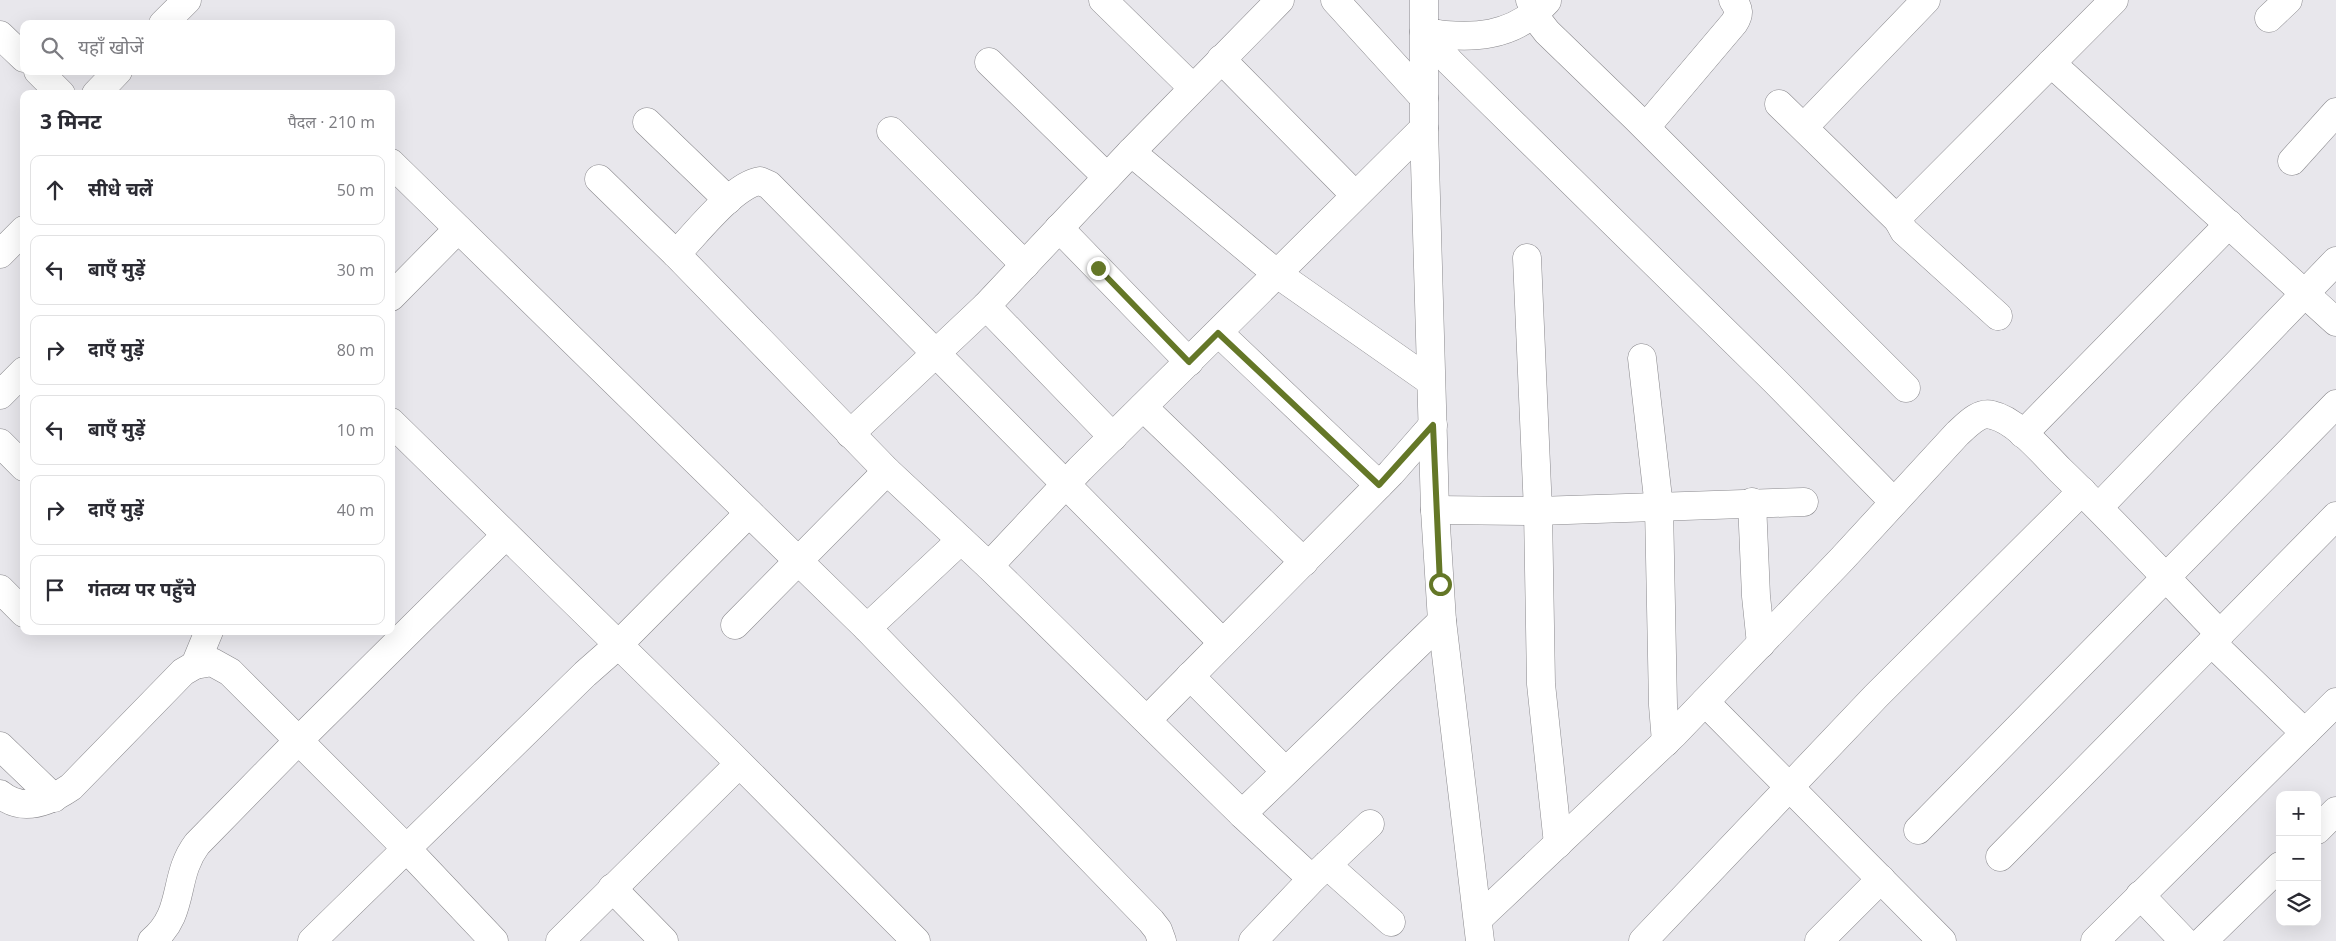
<!DOCTYPE html>
<html lang="hi">
<meta charset="utf-8">
<style>
:root{--surface:#fff;--page:#f7f7f7;--text:#2b2b33;--muted:#7c7c81;--line:#e1e1e2}
body{margin:0;font-family:"Open Sans","Noto Sans Devanagari",sans-serif;background:var(--page);color:var(--text)}
.controls{position:absolute;right:15px;bottom:15px;display:grid;overflow:hidden;border-radius:10px;box-shadow:0 5px 20px #0002}
.controls button{width:45px;height:45px;display:grid;place-items:center;padding:0;border:0;border-bottom:1px solid var(--line);background:var(--surface);color:var(--text);font:25px sans-serif}
.stop{position:absolute;width:15px;height:15px;margin:-11px;border:4px solid #647727;border-radius:50%;background:#fff}
.stop.end{background:#647727;border-color:#fff;box-shadow:0 1px 5px #0008}
.list{margin:0;padding:0;list-style:none}
h2{display:flex;justify-content:space-between;align-items:center;height:65px;margin:0;padding:0 20px;font-size:21px}
h2 small{font-size:16px;font-weight:400;color:var(--muted)}
.list li{display:grid;grid-template-columns:32px 1fr auto;gap:15px;align-items:center;box-sizing:border-box;height:70px;margin:0 10px 10px;padding:0 10px;border:1px solid var(--line);border-radius:10px}
.list b{display:block;font-size:19px;white-space:nowrap}
.list em{font-size:16px;font-style:normal;color:var(--muted)}
.icon{flex:none;width:28px;height:28px;fill:none;stroke:currentColor;stroke-width:2;stroke-linecap:round;stroke-linejoin:round}
.map{position:relative;flex:none;width:2336px;height:941px;overflow:hidden}
.search{position:absolute;background:var(--surface);box-shadow:0 5px 20px #0002;left:20px;top:20px;width:375px;height:55px;display:flex;align-items:center;gap:12px;box-sizing:border-box;padding:0 18px;border-radius:10px;color:var(--muted);font-size:19px}
.panel{position:absolute;background:var(--surface);box-shadow:0 5px 20px #0002;left:20px;top:90px;width:375px;height:545px;border-radius:10px}
.map>svg:first-child{display:block}
.lines{fill:none;stroke-linecap:round;stroke-linejoin:round}
.minor-casing{stroke:#8a898d;stroke-width:29}
.minor{stroke:#fff;stroke-width:28}
.route{stroke:#647727;stroke-width:6}
</style>
<div class="map">
<svg width="2336" height="941" viewBox="0 0 2336 941">
<rect width="100%" height="100%" fill="#e8e7ec"/>
<g class="lines">
<defs>
<g id="minor">
<path d="M1103 0 1193 88"/>
<path d="M1335 0 1424 98"/>
<path d="M1424 0V128L1435 510 1442 621 1480 941"/>
<path d="M1530 0 1540 23 1547 32 1636 118 1906 388"/>
<path d="M2269 18 2288 0"/>
<path d="M163 24 187 0"/>
<path d="M1424 32C1471 40 1514 38 1547 1"/>
<path d="M1437 34 1443 54 1450 62 1775 381 1894 502"/>
<path d="M0 35 24 58"/>
<path d="M1221 59 1355 195"/>
<path d="M989 62 1107 177"/>
<path d="M2051 63 2336 322"/>
<path d="M38 71 61 94"/>
<path d="M96 94 118 71"/>
<path d="M1779 104 1898 220"/>
<path d="M647 122 728 200"/>
<path d="M1646 127 1734 23C1740 14 1739 9 1733 0"/>
<path d="M1804 127 1926 0"/>
<path d="M891 131 1025 265"/>
<path d="M1131 152 1276 273 1430 381"/>
<path d="M2292 161 2336 112"/>
<path d="M391 163 867 628 1151 921 1158 930 1162 941"/>
<path d="M599 179 676 254 887 471 989 566 1242 814 1312 879"/>
<path d="M1059 228 1189 362"/>
<path d="M0 254 24 230"/>
<path d="M676 254C696 234 733 185 760 181L769 185 1222 642"/>
<path d="M1527 258 1538 511 1541 684 1558 844"/>
<path d="M391 297 458 229"/>
<path d="M986 306 1113 437"/>
<path d="M1998 316 1904 231 1898 220 1900 215 2114 0"/>
<path d="M1219 333 1379 485"/>
<path d="M1642 358 1659 507 1663 705 1666 742"/>
<path d="M0 395 24 371"/>
<path d="M1143 407 1304 562"/>
<path d="M391 422 728 752 916 941"/>
<path d="M850 434 986 306 1131 152 1280 0"/>
<path d="M2023 434 2229 224"/>
<path d="M0 443 24 467"/>
<path d="M1752 502 1756 596 1761 644"/>
<path d="M2099 507 2336 261"/>
<path d="M1435 510 1538 511 1804 502"/>
<path d="M989 566 1080 469 1424 128"/>
<path d="M0 589 24 613"/>
<path d="M735 625 887 471"/>
<path d="M867 628 961 540"/>
<path d="M2212 643 2305 733"/>
<path d="M195 665 209 631"/>
<path d="M1190 676 1285 771"/>
<path d="M1705 702 1942 941"/>
<path d="M1147 720 1391 473 1433 425"/>
<path d="M0 746 54 798"/>
<path d="M0 794C23 813 49 802 71 787L183 672 195 665 212 662 230 672 406 848 494 941"/>
<path d="M1242 814 1442 621"/>
<path d="M1918 830 2336 404"/>
<path d="M2317 830 2336 811"/>
<path d="M2000 857 2336 516"/>
<path d="M1327 865 1391 922"/>
<path d="M612 888 664 941"/>
<path d="M2140 895 2184 941"/>
<path d="M1478 919 1674 734 1842 559 1957 434C1966 426 1979 411 1992 415 2016 420 2043 453 2060 470 2115 523 2167 579 2220 634"/>
<path d="M152 941C186 913 172 877 197 844L298 741 506 535"/>
<path d="M312 941 585 674 618 645 749 513"/>
<path d="M560 941 739 764"/>
<path d="M1253 941 1312 879 1370 824"/>
<path d="M1643 941 1876 696 2082 491"/>
<path d="M1819 941 1881 879"/>
<path d="M2095 941 2336 702"/>
<path d="M2203 941 2280 866"/>
</g>
</defs>
<!-- minor casing -->
<use href="#minor" class="minor-casing"/>
<!-- minor -->
<use href="#minor" class="minor"/>
</g>
<g class="lines">
<!-- route -->
<path class="route" d="M1098 268 1189 362 1218 333 1379 485 1433 425 1440 584"/>
</g>
</svg>
<div class="controls">
<button>+</button>
<button>−</button>
<button><svg class="icon" aria-label="layers" viewBox="0 0 24 24"><path d="M12 4l9 5-9 5-9-5zM3 14l9 5 9-5"/></svg></button>
</div>
<div class="stop" style="left:1440px;top:584px"></div>
<div class="stop end" style="left:1098px;top:268px"></div>
<div class="search"><svg class="icon" aria-label="search" viewBox="0 0 24 24"><circle cx="10" cy="10" r="6"/><path d="M15 15l6 6"/></svg>यहाँ खोजें</div>
<section class="panel">
<h2>3 मिनट<small>पैदल · 210 m</small></h2>
<ul class="list">
<li><svg class="icon" aria-label="ahead" viewBox="0 0 24 24"><path d="M12 20V5M6 11l6-6 6 6"/></svg><div><b>सीधे चलें</b></div><em>50 m</em></li>
<li><svg class="icon" aria-label="left" viewBox="0 0 24 24"><path d="M17 20v-9H6M10 6l-5 5 5 5"/></svg><div><b>बाएँ मुड़ें</b></div><em>30 m</em></li>
<li><svg class="icon" aria-label="right" viewBox="0 0 24 24"><path d="M7 20v-9h11M14 6l5 5-5 5"/></svg><div><b>दाएँ मुड़ें</b></div><em>80 m</em></li>
<li><svg class="icon" aria-label="left" viewBox="0 0 24 24"><path d="M17 20v-9H6M10 6l-5 5 5 5"/></svg><div><b>बाएँ मुड़ें</b></div><em>10 m</em></li>
<li><svg class="icon" aria-label="right" viewBox="0 0 24 24"><path d="M7 20v-9h11M14 6l5 5-5 5"/></svg><div><b>दाएँ मुड़ें</b></div><em>40 m</em></li>
<li><svg class="icon" aria-label="arrive" viewBox="0 0 24 24"><path d="M6 21V4h12l-3 4 3 4H6"/></svg><div><b>गंतव्य पर पहुँचे</b></div></li>
</ul>
</section>
</div>
